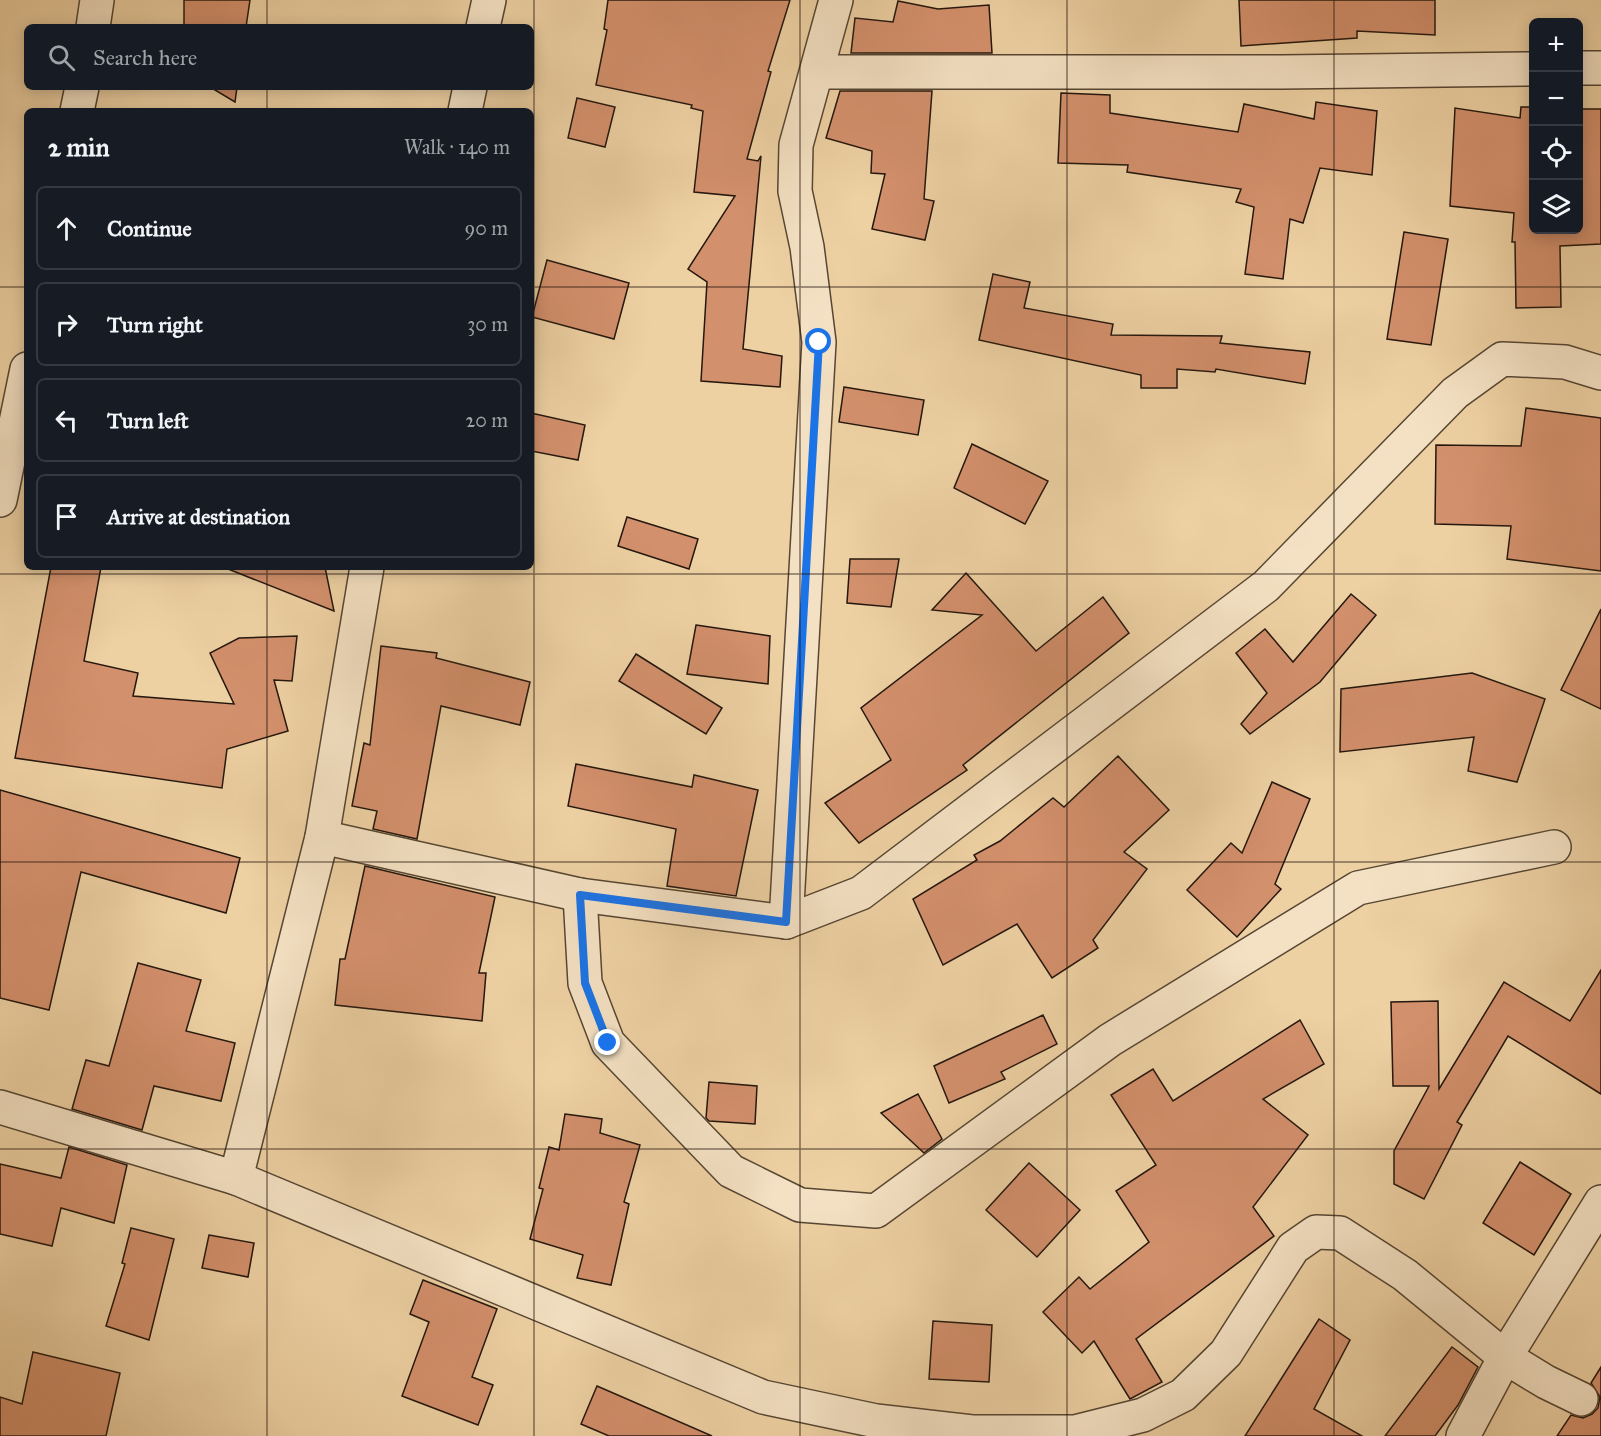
<!DOCTYPE html>
<meta charset="utf-8">
<style>
:root{--surface:#171b24;--page:#20242c;--text:#f1f3f6;--muted:#9ea1a6;--line:#363941}
body{margin:0;font-family:"IM FELL Great Primer",serif;background:var(--page);color:var(--text)}
.controls{position:absolute;right:18px;top:18px;display:grid;overflow:hidden;border-radius:9px;box-shadow:0 3px 15px #0003}
.controls button{width:54px;height:54px;display:grid;place-items:center;padding:0;border:0;border-bottom:2px solid var(--line);background:var(--surface);color:var(--text);font:30px sans-serif}
.stop{position:absolute;width:18px;height:18px;margin:-14px;border:4px solid #1a73e8;border-radius:50%;background:#fff}
.stop.end{background:#1a73e8;border-color:#fff;box-shadow:0 2px 6px #0008}
.list{margin:0;padding:0;list-style:none}
h2{display:flex;justify-content:space-between;align-items:center;height:78px;margin:0;padding:0 24px;font-size:26px}
h2 small{font-size:20px;font-weight:400;color:var(--muted)}
.list li{display:grid;grid-template-columns:39px 1fr auto;gap:18px;align-items:center;box-sizing:border-box;height:84px;margin:0 12px 12px;padding:0 12px;border:2px solid var(--line);border-radius:9px}
.list b{display:block;font-size:22px;white-space:nowrap}
.list em{font-size:20px;font-style:normal;color:var(--muted)}
.icon{flex:none;width:33px;height:33px;fill:none;stroke:currentColor;stroke-width:2;stroke-linecap:round;stroke-linejoin:round}
.map{position:relative;flex:none;width:1601px;height:1436px;overflow:hidden}
.search{position:absolute;background:var(--surface);box-shadow:0 3px 15px #0003;left:24px;top:24px;width:510px;height:66px;display:flex;align-items:center;gap:15px;box-sizing:border-box;padding:0 21px;border-radius:9px;color:var(--muted);font-size:22px}
.panel{position:absolute;background:var(--surface);box-shadow:0 3px 15px #0003;left:24px;top:108px;width:510px;height:462px;border-radius:9px}
.map>svg:first-child{display:block}
.building{fill:#d3906c;stroke:#24170e;stroke-width:1.5}
.lines{fill:none;stroke-linecap:round;stroke-linejoin:round}
.minor-casing{stroke:#564633;stroke-width:36}
.minor{stroke:#f4e1c3;stroke-width:33}
.route{stroke:#1a73e8;stroke-width:8}
.grid{fill:none;stroke:#24170e;stroke-width:1.5;stroke-opacity:0.55}
</style>
<div class="map">
<svg width="1601" height="1436" viewBox="0 0 1601 1436">
<rect width="100%" height="100%" fill="#eed1a3"/>
<filter id="stains"><feTurbulence type="fractalNoise" baseFrequency=".00333" numOctaves="4"/><feColorMatrix values="0 0 0 0 .2 0 0 0 0 .09 0 0 0 0 .02 0 0 0 .5 -.17"/></filter>
<radialGradient id="worn" r=".72"><stop offset=".6" stop-color="#630" stop-opacity="0"/><stop offset="1" stop-color="#630" stop-opacity=".3"/></radialGradient>
<!-- building -->
<g class="building">
<path d="M184 0H250L246 27H184Z"/>
<path d="M608 0H790L768 71 771 72 747 159 758 161 761 156 743 349 782 356 780 387 701 381 707 282 688 269 735 196 694 192 703 111 691 108 692 105 596 85 607 30 604 29Z"/>
<path d="M1239 0H1435V35L1357 31V38L1241 46Z"/>
<path d="M898 1 938 9 989 5 992 53H851L855 18 893 22Z"/>
<path d="M210 87H237L235 102Z"/>
<path d="M840 91H932L924 199 934 201 925 240 872 229 885 174 871 173 872 151 826 138Z"/>
<path d="M1061 93 1110 95V113L1238 132 1244 104 1314 119 1316 102 1377 111 1372 175 1320 168 1303 223 1290 219 1283 279 1245 274 1254 207 1236 202 1241 189 1127 172 1128 165 1058 163Z"/>
<path d="M577 98 615 107 605 147 568 138Z"/>
<path d="M1521 107H1533V230H1578V109H1601V244L1560 246 1561 307 1516 308 1515 242H1512L1514 213 1450 206 1455 108 1520 118Z"/>
<path d="M1404 232 1448 239 1431 345 1387 339Z"/>
<path d="M547 260 629 283 614 339 532 317Z"/>
<path d="M993 274 1030 282 1024 308 1113 324 1111 335 1222 336 1220 343 1310 352 1305 384 1216 369 1215 372 1177 369V388H1141V375L979 340Z"/>
<path d="M844 387 924 400 918 435 839 422Z"/>
<path d="M1526 408 1601 418V571L1507 559 1511 526 1435 524 1436 445 1521 446Z"/>
<path d="M531 413 585 425 578 460 531 451Z"/>
<path d="M972 444 1048 481 1025 524 954 488Z"/>
<path d="M627 517 698 539 689 569 618 546Z"/>
<path d="M850 559H899L891 607 847 603Z"/>
<path d="M51 567H101L84 661 138 673 133 696 234 704 210 653 239 638 297 636 292 681 274 680 288 731 227 749 222 788 15 758Z"/>
<path d="M228 567H325L334 611 228 569Z"/>
<path d="M966 573 1036 651 1103 597 1129 633 963 765 967 770 859 843 825 803 891 760 861 708 982 615 932 610Z"/>
<path d="M1351 594 1376 615 1320 682 1250 734 1241 724 1267 693 1236 653 1265 629 1293 662Z"/>
<path d="M1601 609V709L1561 690Z"/>
<path d="M696 625 770 636 768 684 687 674Z"/>
<path d="M381 646 437 653 436 658 530 682 520 725 441 706 417 839 373 829 377 811 352 806 364 743 370 745Z"/>
<path d="M636 654 722 708 706 734 619 681Z"/>
<path d="M1472 673 1545 699 1517 782 1468 771 1474 737 1340 752 1341 689Z"/>
<path d="M1118 756 1169 810 1124 852 1147 869 1093 940 1098 948 1052 978 1017 924 943 965 913 899 977 860 974 855 1000 841 1053 798 1064 807Z"/>
<path d="M576 764 692 787 694 775 758 790 736 896 667 886 676 829 568 806Z"/>
<path d="M1272 782 1310 799 1275 884 1281 889 1237 937 1187 890 1231 843 1242 853Z"/>
<path d="M0 790 240 858 226 913 81 872 49 1010 0 998Z"/>
<path d="M365 866 495 897 479 973H486L482 1021 335 1005 340 959H345Z"/>
<path d="M138 963 201 980 186 1031 235 1043 221 1101 154 1086 142 1130 72 1109 86 1060 109 1066Z"/>
<path d="M1601 970V1094L1508 1036 1457 1122 1462 1125 1424 1199 1394 1184V1151L1429 1086H1393L1391 1002 1438 1001 1439 1089 1504 982 1570 1021Z"/>
<path d="M1043 1015 1057 1044 1001 1072 1005 1079 949 1103 934 1066Z"/>
<path d="M1300 1020 1324 1064 1263 1099 1308 1135 1253 1207 1274 1236 1136 1339 1162 1382 1130 1399 1094 1341 1082 1353 1043 1312 1079 1277 1090 1289 1149 1242 1116 1191 1156 1165 1111 1095 1153 1069 1173 1101Z"/>
<path d="M709 1082 757 1086 755 1124 709 1121 706 1118Z"/>
<path d="M918 1094 942 1139 924 1153 881 1113Z"/>
<path d="M565 1114 602 1119 600 1133 640 1145 624 1202 629 1204 611 1285 577 1278 583 1255 530 1239 543 1189 539 1188 549 1147 559 1150Z"/>
<path d="M69 1147 127 1165 114 1223 61 1208 52 1246 0 1234V1164L61 1178Z"/>
<path d="M1520 1162 1571 1194 1534 1255 1483 1223Z"/>
<path d="M1029 1163 1080 1210 1037 1257 986 1210Z"/>
<path d="M131 1228 174 1239 149 1340 106 1326 125 1264 122 1263Z"/>
<path d="M209 1235 254 1243 248 1277 202 1268Z"/>
<path d="M423 1280 497 1309 472 1377 493 1385 478 1425 402 1396 429 1322 410 1314Z"/>
<path d="M1319 1319 1350 1340 1314 1409 1362 1436H1245Z"/>
<path d="M933 1321 992 1325 989 1382 929 1379Z"/>
<path d="M1452 1347 1478 1367 1458 1405 1435 1436H1385Z"/>
<path d="M33 1352 120 1373 106 1436H0V1397L22 1404Z"/>
<path d="M1601 1367V1436H1557L1571 1415 1583 1418 1592 1414 1598 1408 1600 1397 1591 1383Z"/>
<path d="M597 1386 712 1436H609L581 1424Z"/>
</g>
<g class="lines">
<defs>
<g id="minor">
<path d="M93 27 97 0"/>
<path d="M483 27 489 0"/>
<path d="M1578 68H1601"/>
<path d="M818 72H1282L1534 69"/>
<path d="M77 111 82 87"/>
<path d="M465 111 470 87"/>
<path d="M0 500 27 369"/>
<path d="M322 837 580 895 786 922 861 893 1266 586 1455 393 1502 359 1565 362 1601 373"/>
<path d="M580 895 585 983 608 1043 731 1171 800 1205 876 1211 1110 1040 1358 888 1554 847"/>
<path d="M786 922 819 342 807 247 795 191 796 145 836 0"/>
<path d="M0 1107 236 1178 763 1397 876 1421 972 1432H1075L1143 1415 1183 1395 1226 1353 1293 1248 1316 1232 1340 1233 1405 1275 1505 1357 1546 1382 1581 1399"/>
<path d="M236 1178 322 837 367 567"/>
<path d="M1463 1436 1505 1357 1601 1202"/>
</g>
</defs>
<!-- minor casing -->
<use href="#minor" class="minor-casing"/>
<!-- minor -->
<use href="#minor" class="minor"/>
</g>
<g class="lines">
<!-- route -->
<path class="route" d="M608 1043 585 983 580 895 786 922 819 342"/>
</g>
<!-- grid -->
<path class="grid" d="M267 0V27M534 0V1436M800 0V1436M1067 0V1436M1334 0V1436M267 87V111M0 287H27M531 287H1601M267 567V1436M0 574H1601M0 862H1601M0 1149H1601"/>
<rect width="100%" height="100%" filter="url(#stains)"/>
<rect width="100%" height="100%" fill="url(#worn)"/>
</svg>
<div class="controls">
<button>+</button>
<button>−</button>
<button><svg class="icon" aria-label="locate" viewBox="0 0 24 24"><circle cx="12" cy="12" r="6"/><path d="M12 2v4M12 18v4M2 12h4M18 12h4"/></svg></button>
<button><svg class="icon" aria-label="layers" viewBox="0 0 24 24"><path d="M12 4l9 5-9 5-9-5zM3 14l9 5 9-5"/></svg></button>
</div>
<div class="stop" style="left:819px;top:342px"></div>
<div class="stop end" style="left:608px;top:1043px"></div>
<div class="search"><svg class="icon" aria-label="search" viewBox="0 0 24 24"><circle cx="10" cy="10" r="6"/><path d="M15 15l6 6"/></svg>Search here</div>
<section class="panel">
<h2>2 min<small>Walk · 140 m</small></h2>
<ul class="list">
<li><svg class="icon" aria-label="ahead" viewBox="0 0 24 24"><path d="M12 20V5M6 11l6-6 6 6"/></svg><div><b>Continue</b></div><em>90 m</em></li>
<li><svg class="icon" aria-label="right" viewBox="0 0 24 24"><path d="M7 20v-9h11M14 6l5 5-5 5"/></svg><div><b>Turn right</b></div><em>30 m</em></li>
<li><svg class="icon" aria-label="left" viewBox="0 0 24 24"><path d="M17 20v-9H6M10 6l-5 5 5 5"/></svg><div><b>Turn left</b></div><em>20 m</em></li>
<li><svg class="icon" aria-label="arrive" viewBox="0 0 24 24"><path d="M6 21V4h12l-3 4 3 4H6"/></svg><div><b>Arrive at destination</b></div></li>
</ul>
</section>
</div>
